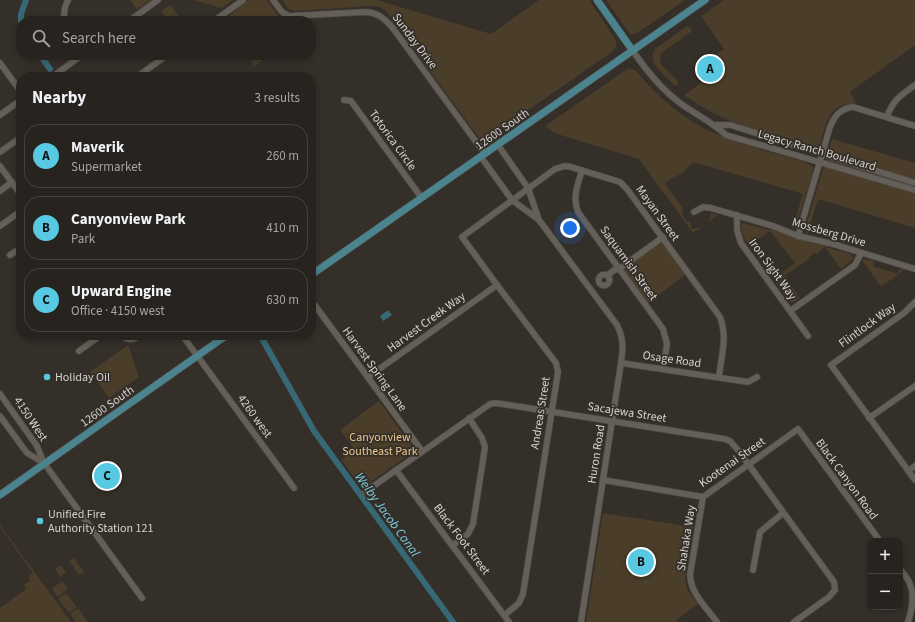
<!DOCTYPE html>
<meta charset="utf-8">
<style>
:root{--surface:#27231f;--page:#2f2b28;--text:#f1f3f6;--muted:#a4a4a4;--line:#43403d;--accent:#58c9e3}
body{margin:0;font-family:"Source Sans 3",sans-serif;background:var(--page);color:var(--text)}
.controls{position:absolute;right:12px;bottom:12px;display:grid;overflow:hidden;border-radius:8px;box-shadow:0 2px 6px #0003}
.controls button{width:36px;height:36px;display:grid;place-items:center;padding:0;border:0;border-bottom:1px solid var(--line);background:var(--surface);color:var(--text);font:20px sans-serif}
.you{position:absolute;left:570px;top:228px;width:14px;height:14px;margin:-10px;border:3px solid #fff;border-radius:50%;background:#1a73e8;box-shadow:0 0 0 6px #1a73e833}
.badge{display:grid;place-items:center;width:26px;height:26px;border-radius:50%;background:var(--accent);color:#111;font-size:13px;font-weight:700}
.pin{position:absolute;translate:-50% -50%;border:2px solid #fff;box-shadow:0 1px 4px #0006}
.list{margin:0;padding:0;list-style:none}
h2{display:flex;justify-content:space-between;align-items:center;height:52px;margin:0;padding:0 16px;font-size:17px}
h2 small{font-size:13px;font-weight:400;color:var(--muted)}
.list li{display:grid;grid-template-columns:26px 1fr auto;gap:12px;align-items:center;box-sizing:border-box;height:64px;margin:0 8px 8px;padding:0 8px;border:1px solid var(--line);border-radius:16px}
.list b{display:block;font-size:15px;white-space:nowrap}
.list p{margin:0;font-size:13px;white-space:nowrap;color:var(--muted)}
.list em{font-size:13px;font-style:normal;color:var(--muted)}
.icon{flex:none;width:22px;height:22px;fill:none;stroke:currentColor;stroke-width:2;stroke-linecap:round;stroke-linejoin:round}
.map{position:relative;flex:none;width:915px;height:622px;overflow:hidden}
.search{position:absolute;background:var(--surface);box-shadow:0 2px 6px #0003;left:16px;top:16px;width:300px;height:44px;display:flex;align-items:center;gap:10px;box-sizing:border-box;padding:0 14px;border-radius:16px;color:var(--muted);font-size:15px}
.panel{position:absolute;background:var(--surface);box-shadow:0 2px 6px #0003;left:16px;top:72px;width:300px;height:268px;border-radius:16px}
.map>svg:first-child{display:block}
.green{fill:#4a3d2a}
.water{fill:#366875}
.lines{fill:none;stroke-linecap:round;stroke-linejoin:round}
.canal{stroke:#366875;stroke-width:6}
.minor-casing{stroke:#504c47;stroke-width:7}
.major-casing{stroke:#504c47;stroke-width:8}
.minor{stroke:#645f58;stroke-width:5.5}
.major{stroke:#4b838e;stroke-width:7}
.poi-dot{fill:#58c9e3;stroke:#342f29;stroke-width:1.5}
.labels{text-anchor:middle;stroke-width:3.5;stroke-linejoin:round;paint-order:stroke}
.street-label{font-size:12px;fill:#d5d2ce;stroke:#342f29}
.poi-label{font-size:12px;fill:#d5d2ce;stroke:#342f29;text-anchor:start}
.park-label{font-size:12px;fill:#eec78c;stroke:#342f29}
.water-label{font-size:13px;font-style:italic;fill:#7cd0e6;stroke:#342f29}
</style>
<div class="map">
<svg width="915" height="622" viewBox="0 0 915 622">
<rect width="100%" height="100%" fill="#342f29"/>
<!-- green -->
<g class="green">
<path d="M130 0H151L137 10Z"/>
<path d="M193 0H233L222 8Z"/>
<path d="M248 0H267L282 21H225L232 13Z"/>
<path d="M282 0H377L491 34 539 0H589L616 40C617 46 615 49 612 52L482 142 386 11 380 7 372 6 294 11 288 9Z"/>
<path d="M606 0H685L636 34H630Z"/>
<path d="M724 0H915V45L850 92 857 104C828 102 826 124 820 146L815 148C769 135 723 124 684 95L721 69 713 57 724 49 701 16Z"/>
<path d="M171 5 179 17 174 21H168L161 11Z"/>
<path d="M687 26 691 28V32L661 53 660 63 677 80 678 84 675 86 658 69 653 62 652 55 655 49Z"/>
<path d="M257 55H270L253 67 252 59Z"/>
<path d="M627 69H633L636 71C660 99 688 124 724 137 736 142 749 145 762 150 775 154 801 159 812 166L813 168 812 175 795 228 792 230 803 194 693 162 684 172 668 181 665 184 683 208 682 214 685 220 691 223V229C702 229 709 224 711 213L718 215 693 233 639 159 554 133 545 126Z"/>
<path d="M832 139 915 163V228L818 199 807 235 805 229Z"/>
<path d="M743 223 769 230 770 229H771L807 242 825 246 826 247 851 254 853 257V259L841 269 825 247 817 254 815 253 808 258 809 259 784 276 800 298 794 302H791L773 279 795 263 770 231 749 246 743 236 741 225Z"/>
<path d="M660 242 664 243 686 274 648 303 625 272V268Z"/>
<path d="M863 259 874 261 873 266 898 274 900 269 904 270 881 287 862 260Z"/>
<path d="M128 345 139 377 109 398 90 372Z"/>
<path d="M379 401 413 448 410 454 362 488 341 460 355 450 340 430Z"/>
<path d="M603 513 693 527 685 578 687 589 698 604 676 620 678 622H586Z"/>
<path d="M0 525 71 622H0V608L26 589 24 585 30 581 28 577 33 573 0 527Z"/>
<path d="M74 558 84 572 79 575 69 561Z"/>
<path d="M61 565 66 573 60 577 55 569Z"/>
<path d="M62 581 68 589 58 597 52 589Z"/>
<path d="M66 593 77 607 69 613 58 599Z"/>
<path d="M78 608 88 622H76L70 614Z"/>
</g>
<!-- water -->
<path class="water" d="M388 310 392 315 383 321 380 316Z"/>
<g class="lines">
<!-- canal -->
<g class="canal">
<path d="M21 21V14L26 0"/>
<path d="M40 55 50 69"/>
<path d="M260 335 314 431 453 622"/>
</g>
<defs>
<g id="minor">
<path d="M273 0 282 12 289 16 366 12C378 13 384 18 392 27L485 154"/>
<path d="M65 21C63 13 64 7 68 0"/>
<path d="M129 21 158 0"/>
<path d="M214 21 243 0"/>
<path d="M633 51C646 70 661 89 680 103 695 114 712 122 726 135L915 190"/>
<path d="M0 63 21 92"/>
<path d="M52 77 82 55"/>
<path d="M137 77 167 55"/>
<path d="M344 100 351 101 421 197"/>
<path d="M0 115 21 100"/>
<path d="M887 116C894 99 900 96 915 85"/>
<path d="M716 125H730L915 183"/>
<path d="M498 145 528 188 539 220"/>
<path d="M0 152 17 140"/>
<path d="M481 157 512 200 539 220 617 325C624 339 623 347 621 363L581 622"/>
<path d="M0 166 21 195"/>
<path d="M582 170C578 184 572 197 578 212L663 329 667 344 663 369"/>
<path d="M0 191 12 182"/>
<path d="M694 212 703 207 711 208 773 226 798 236 833 244 915 269"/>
<path d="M737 215V230L741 243 808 336"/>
<path d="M0 226 21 211"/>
<path d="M798 236 830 127C835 115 840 109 853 107L915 126"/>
<path d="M10 255 21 248"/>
<circle cx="604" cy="280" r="5.5"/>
<path d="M608 275 614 270 619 269 663 237"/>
<path d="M311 300 422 451"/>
<path d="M915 302 904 313 831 365 915 480"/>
<path d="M790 311 855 265 861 253"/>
<path d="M121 335C128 341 134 340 140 335"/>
<path d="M182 335 294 488"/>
<path d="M79 351 101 335"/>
<path d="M621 363 748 382 757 377"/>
<path d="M368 377 497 285"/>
<path d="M0 394 37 446 44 463 142 598"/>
<path d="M0 416 27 453 44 463"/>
<path d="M869 418 915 386"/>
<path d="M396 470 509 622"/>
<path d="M908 471 915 466"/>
<path d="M603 480 703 497 798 429 880 541"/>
<path d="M365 492 490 404 496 403 725 439 730 441 738 450 834 582 835 590 829 597 794 622"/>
<path d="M703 497 690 575C691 594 706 607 717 622"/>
<path d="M453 545 468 534 473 524 485 447 482 438 469 418"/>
<path d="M900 569C903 573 907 577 909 582 915 593 912 611 908 622"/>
<path d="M753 570 760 532 783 513"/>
<path d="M505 615 519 603 523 594 558 372 556 363 497 285 462 237 555 169 565 166 571 167 620 182 627 189 720 317C728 339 721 355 719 377"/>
</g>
<g id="major">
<path d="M597 0 633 51"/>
<path d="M311 275 705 0"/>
<path d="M0 495 227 335"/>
</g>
</defs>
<!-- minor casing -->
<use href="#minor" class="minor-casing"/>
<!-- major casing -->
<use href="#major" class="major-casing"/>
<!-- minor -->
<use href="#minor" class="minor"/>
<!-- major -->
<use href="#major" class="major"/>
</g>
<!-- markers -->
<g class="poi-dot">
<circle cx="47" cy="377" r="4"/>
<circle cx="40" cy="521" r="4"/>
</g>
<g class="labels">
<!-- street labels -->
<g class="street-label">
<text transform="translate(415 41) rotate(53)" y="4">Sunday Drive</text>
<text transform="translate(502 129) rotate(-35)" y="4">12600 South</text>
<text transform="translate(393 140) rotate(54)" y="4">Totorica Circle</text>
<text transform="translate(817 150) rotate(16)" y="4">Legacy Ranch Boulevard</text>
<text transform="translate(658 213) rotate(54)" y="4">Mayan Street</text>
<text transform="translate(829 232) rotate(16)" y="4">Mossberg Drive</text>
<text transform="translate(629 263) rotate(54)" y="4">Saquamish Street</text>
<text transform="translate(773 269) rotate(54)" y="4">Iron Sight Way</text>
<text transform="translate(426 322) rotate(-36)" y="4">Harvest Creek Way</text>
<text transform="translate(867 325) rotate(-36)" y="4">Flintlock Way</text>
<text transform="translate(672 359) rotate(8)" y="4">Osage Road</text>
<text transform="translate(375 369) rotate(54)" y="4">Harvest Spring Lane</text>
<text transform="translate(107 406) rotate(-35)" y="4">12600 South</text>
<text transform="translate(627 412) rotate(9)" y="4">Sacajewa Street</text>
<text transform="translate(540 413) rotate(-81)" y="4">Andreas Street</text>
<text transform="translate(255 416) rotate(54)" y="4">4260 west</text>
<text transform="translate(31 419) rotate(56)" y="4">4150 West</text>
<text transform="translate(596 454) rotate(-81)" y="4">Huron Road</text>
<text transform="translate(732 462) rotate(-35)" y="4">Kootenai Street</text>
<text transform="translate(847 479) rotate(54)" y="4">Black Canyon Road</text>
<text transform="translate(686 538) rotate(-81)" y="4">Shahaka Way</text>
<text transform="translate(462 539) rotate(53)" y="4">Black Foot Street</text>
</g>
<!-- poi labels -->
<g class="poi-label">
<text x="55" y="381">Holiday Oil</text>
<text x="48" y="518">Unified Fire<tspan x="48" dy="14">Authority Station 121</tspan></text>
</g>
<!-- park labels -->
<g class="park-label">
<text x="380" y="441">Canyonview<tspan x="380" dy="14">Southeast Park</tspan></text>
</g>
<!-- water labels -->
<g class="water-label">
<text transform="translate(388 514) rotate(54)" y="5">Welby Jacob Canal</text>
</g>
</g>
</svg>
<div class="controls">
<button>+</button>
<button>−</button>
</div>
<div class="you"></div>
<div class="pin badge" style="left:710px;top:69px">A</div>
<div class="pin badge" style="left:641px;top:562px">B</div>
<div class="pin badge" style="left:107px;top:476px">C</div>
<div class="search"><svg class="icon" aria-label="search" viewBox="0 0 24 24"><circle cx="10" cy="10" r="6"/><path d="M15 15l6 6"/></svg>Search here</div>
<section class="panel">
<h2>Nearby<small>3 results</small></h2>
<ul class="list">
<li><span class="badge">A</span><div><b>Maverik</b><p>Supermarket</p></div><em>260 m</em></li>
<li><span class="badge">B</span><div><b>Canyonview Park</b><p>Park</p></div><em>410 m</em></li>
<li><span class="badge">C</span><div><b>Upward Engine</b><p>Office · 4150 west</p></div><em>630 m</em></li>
</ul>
</section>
</div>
